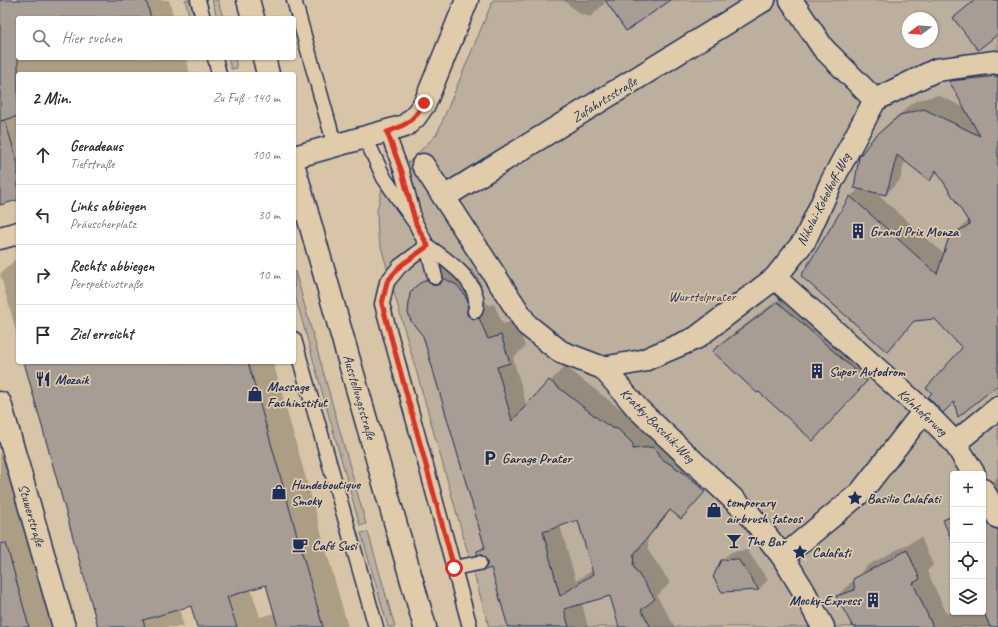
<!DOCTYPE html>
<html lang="de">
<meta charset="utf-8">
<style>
:root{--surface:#fff;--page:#f7f7f7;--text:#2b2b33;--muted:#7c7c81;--line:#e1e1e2}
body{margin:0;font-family:Caveat,sans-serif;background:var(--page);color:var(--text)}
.controls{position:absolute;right:12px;bottom:12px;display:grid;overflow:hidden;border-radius:4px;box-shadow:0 1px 3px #0004}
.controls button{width:36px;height:36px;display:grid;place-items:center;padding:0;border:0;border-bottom:1px solid var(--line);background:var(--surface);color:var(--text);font:20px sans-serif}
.compass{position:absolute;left:902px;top:12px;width:36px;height:36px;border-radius:50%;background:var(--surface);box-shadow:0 1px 3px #0004;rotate:254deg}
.stop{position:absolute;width:12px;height:12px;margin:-9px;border:3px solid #d93025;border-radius:50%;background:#fff}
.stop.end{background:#d93025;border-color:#fff;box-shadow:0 1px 4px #0008}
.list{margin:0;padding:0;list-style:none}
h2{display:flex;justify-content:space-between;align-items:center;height:52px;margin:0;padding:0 16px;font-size:17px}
h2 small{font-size:13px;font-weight:400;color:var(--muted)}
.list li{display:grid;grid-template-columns:26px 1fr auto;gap:12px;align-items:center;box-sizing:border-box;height:60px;padding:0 16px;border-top:1px solid var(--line)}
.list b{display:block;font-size:15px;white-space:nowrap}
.list p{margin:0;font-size:13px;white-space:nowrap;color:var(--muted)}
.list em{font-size:13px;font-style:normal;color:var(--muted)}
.icon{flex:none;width:22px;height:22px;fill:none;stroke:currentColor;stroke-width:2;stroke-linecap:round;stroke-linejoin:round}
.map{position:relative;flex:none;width:998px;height:627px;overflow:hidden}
.search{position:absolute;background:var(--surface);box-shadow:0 1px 3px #0004;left:16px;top:16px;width:280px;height:44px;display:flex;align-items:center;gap:10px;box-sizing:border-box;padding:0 14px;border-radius:4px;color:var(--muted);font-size:15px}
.panel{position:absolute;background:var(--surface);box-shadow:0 1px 3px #0004;left:16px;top:72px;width:280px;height:292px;border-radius:4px}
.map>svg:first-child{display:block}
.green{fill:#bcaf9d;stroke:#6c6f7e;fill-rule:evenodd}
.shadow{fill:#0003;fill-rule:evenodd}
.building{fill:#a79d94;stroke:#1b2f5e;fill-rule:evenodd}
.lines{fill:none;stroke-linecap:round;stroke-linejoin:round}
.lane-casing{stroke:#1b2f5e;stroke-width:17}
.street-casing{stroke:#1b2f5e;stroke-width:25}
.secondary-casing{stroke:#1b2f5e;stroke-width:25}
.lane{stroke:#e0cbaa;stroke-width:14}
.street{stroke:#e0cbaa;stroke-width:22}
.secondary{stroke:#e0cbaa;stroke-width:22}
.route{stroke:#d93025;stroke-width:5}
.labels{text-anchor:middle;stroke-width:3.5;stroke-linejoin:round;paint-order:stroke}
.street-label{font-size:14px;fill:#1b2f5e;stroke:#e0cbaa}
.poi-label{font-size:14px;font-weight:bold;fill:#1b2f5e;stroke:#e0cbaa;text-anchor:start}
.park-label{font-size:14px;fill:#2b3c64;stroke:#e0cbaa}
</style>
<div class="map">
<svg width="998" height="627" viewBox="0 0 998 627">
<rect width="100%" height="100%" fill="#d8c5a7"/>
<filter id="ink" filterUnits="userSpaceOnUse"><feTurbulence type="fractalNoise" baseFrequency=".025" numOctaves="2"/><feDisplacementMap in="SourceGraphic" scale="8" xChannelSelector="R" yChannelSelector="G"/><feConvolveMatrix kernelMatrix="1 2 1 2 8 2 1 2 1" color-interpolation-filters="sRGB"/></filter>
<g filter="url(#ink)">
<!-- green -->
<g class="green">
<path d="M185 0H191L196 18H190Z"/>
<path d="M212 0H218L223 18H217Z"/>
<path d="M493 0H998V627H489L378 236 377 211 382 189 437 134ZM908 18H932V42H908ZM953 474H983V612H953Z"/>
<path d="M228 58H235L237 68 231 69Z"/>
<path d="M295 271 366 524 360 526 294 292Z"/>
<path d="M368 532 395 627H388L361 533Z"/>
</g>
<!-- shadow -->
<g class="shadow">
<path d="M0 0H169L174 18H18V58H186L190 74H18V199L0 204Z"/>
<path d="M563 0H604V4L590 17 580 14Z"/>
<path d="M998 64V384L936 318 915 320 887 350 850 197 860 188 875 138 889 123 915 101 938 95 965 108 950 81 964 67ZM905 160 930 180 938 172 968 221 950 238 944 254 874 191 886 194 900 180Z"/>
<path d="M18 257V338L0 274Z"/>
<path d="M459 263 473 270 479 278 482 287V299L489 305 494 304 503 324 517 320 525 347 513 358 527 406 565 366 615 405 648 428V435L667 432 719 476 681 518 671 510 648 538V550L670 583 657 596 675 627H620L611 594 582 603 588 627H509L491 567 488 566V561L478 552 485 544 418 286 433 270 442 265 444 268 452 270ZM579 518 593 570 576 581 560 525Z"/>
<path d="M796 286 883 364 813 440 714 351 731 335Z"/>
<path d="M25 362H273L348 627H198L192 605 179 609 184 627H99ZM267 584 275 613 260 617 251 589Z"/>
<path d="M0 426 57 627H0Z"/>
<path d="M998 477V490L993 482Z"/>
<path d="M983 495 998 503V627H854L837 596 850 583 855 581 854 579 868 565 921 537 933 565 927 571 947 614 953 611 983 612Z"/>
<path d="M953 512V540L944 521Z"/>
<path d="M747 550 768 580 759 589 723 591 721 561 731 552Z"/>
</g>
<!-- building -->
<g class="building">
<path d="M0 0H146L151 18H18V116L1 121 5 120 18 164V200L0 205Z"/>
<path d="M605 0H671L626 31Z"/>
<path d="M975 0H998V34L978 50 953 18Z"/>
<path d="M998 76V385L958 417 954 402 943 413 928 397 932 393 926 388 962 348 935 319 914 321 887 352 801 276 850 196 937 274 949 237 970 224 936 170 930 181 897 155 886 195 854 188 859 157 874 137 900 115 924 109 980 136 949 81Z"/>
<path d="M443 278 457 285 464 294 468 302 467 315 474 319 479 318 488 339 501 335 510 363 497 367 512 421 549 380 600 420 612 428 618 429 633 444V449L652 447 658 452 662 459 687 475 705 492 681 519 670 510 634 554 633 566 655 599 641 610 651 627H619L610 596 564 609 569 627H508L491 568 482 571 487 566V561L482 555H477V551L485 548 423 336 411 321 408 313 410 293 417 285 427 279 432 285H437L441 283ZM578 520 593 574 560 596 543 532Z"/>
<path d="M778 302 867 381 813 441 759 392 757 393 712 351Z"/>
<path d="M24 362H248L323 627H278L266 585 227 597 237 627H197L191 606 143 620 145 627H98Z"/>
<path d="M953 516V543L943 520Z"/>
<path d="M983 516 991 527 998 529V627H990L983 610Z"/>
<path d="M6 543 29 627H0V544Z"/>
<path d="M907 550 920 579 913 583 933 627H853L836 596 855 590 853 579Z"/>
<path d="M738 559 759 590 722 592 713 577 721 560Z"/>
</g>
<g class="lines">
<defs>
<g id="lane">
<path d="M198 0 203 18"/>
<path d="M294 0 335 146"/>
<path d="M215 58 219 74"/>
<path d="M387 132 402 172 413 213"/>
<path d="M365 137 384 178 416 224 427 246 435 277"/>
<path d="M427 246 400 266 387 282 382 304 470 627"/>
<path d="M427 246C446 259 484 284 475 311"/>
<path d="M294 339 376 627"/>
<path d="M454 568 479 563"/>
</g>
<g id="street">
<path d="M791 0 823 48 875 100"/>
<path d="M294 157 405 126 415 117 425 103 467 0"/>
<path d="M423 165 527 325 561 352 603 368 638 409 750 515 783 557 803 590 823 627"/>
<path d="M444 197 764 0"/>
<path d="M0 238 18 233"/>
<path d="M775 278 924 411 955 443 974 474"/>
<path d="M603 368 642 361 696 338 775 278 805 240 832 181 875 100 936 70 995 62 998 63"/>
<path d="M0 403 64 627"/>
<path d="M955 443 998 408"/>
<path d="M983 490 998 517"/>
<path d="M783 557 861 492 924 411"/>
</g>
<g id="secondary">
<path d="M248 0 253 18"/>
<path d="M264 58 268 74"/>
<path d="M294 167 425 627"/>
</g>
</defs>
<!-- lane casing -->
<use href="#lane" class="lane-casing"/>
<!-- street casing -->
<use href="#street" class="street-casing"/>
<!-- secondary casing -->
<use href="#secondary" class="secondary-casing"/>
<!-- lane -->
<use href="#lane" class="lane"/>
<!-- street -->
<use href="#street" class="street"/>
<!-- secondary -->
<use href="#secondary" class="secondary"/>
</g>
</g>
<g class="lines" filter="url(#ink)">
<!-- route -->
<path class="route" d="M424 103C413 121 407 125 387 132L402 172 416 224 428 246 400 266 387 282 382 304 454 568"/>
</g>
<!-- icons -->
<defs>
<symbol id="building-bare" viewBox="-9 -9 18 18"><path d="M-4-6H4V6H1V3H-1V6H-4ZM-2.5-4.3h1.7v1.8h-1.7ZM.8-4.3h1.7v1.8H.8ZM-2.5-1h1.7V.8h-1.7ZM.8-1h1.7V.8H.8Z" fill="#1b2f5e" stroke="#e0cbaa" stroke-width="2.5" paint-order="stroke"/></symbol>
<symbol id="restaurant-bare" viewBox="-9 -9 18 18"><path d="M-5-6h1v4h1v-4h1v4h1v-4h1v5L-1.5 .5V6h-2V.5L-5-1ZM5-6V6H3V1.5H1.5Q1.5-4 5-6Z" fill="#1b2f5e" stroke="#e0cbaa" stroke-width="2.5" paint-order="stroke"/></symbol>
<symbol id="shop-bare" viewBox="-9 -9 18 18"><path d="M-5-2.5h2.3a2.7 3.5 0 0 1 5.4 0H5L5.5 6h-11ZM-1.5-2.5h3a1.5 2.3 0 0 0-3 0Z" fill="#1b2f5e" stroke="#e0cbaa" stroke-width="2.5" paint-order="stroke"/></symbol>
<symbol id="parking-bare" viewBox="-9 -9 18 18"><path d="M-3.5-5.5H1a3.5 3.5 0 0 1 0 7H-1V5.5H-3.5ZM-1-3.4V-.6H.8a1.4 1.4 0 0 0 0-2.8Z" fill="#1b2f5e" stroke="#e0cbaa" stroke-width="2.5" paint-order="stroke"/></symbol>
<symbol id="sight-bare" viewBox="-9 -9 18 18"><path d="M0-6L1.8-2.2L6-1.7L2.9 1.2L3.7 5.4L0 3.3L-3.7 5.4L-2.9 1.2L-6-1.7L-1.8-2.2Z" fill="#1b2f5e" stroke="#e0cbaa" stroke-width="2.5" paint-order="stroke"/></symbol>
<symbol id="bar-bare" viewBox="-9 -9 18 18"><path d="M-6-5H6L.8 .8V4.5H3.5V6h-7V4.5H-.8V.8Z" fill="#1b2f5e" stroke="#e0cbaa" stroke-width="2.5" paint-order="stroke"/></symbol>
<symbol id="cafe-bare" viewBox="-9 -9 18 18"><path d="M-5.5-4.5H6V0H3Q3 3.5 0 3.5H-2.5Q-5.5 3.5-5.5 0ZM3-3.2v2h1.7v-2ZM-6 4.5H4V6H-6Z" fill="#1b2f5e" stroke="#e0cbaa" stroke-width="2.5" paint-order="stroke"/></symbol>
</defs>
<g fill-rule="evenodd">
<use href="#building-bare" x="847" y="220" width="22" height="22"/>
<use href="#building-bare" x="806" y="360" width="22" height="22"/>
<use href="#restaurant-bare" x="32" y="368" width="22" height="22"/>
<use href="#shop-bare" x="244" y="383" width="22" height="22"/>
<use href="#parking-bare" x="479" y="447" width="22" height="22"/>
<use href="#shop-bare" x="268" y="481" width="22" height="22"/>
<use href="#sight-bare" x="844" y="487" width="22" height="22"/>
<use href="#shop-bare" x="703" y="499" width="22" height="22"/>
<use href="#bar-bare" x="723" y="530" width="22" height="22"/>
<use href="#cafe-bare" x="289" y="534" width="22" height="22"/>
<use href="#sight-bare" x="789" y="541" width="22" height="22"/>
<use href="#building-bare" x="862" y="589" width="22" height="22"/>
</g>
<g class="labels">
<!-- street labels -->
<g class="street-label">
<text transform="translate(604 99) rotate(-32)" y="5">Zufahrtsstraße</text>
<text transform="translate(823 199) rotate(-63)" y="5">Nikolai-Kobelkoff-Weg</text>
<text transform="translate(360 397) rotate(74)" y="5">Ausstellungsstraße</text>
<text transform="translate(923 412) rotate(43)" y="5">Kolnhoferweg</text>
<text transform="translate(658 425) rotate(45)" y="5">Kratky-Baschik-Weg</text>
<text transform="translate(32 515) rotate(74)" y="5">Stuwerstraße</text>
</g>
<!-- poi labels -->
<g class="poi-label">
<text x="870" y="236">Grand Prix Monza</text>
<text x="829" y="376">Super Autodrom</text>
<text x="55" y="384">Mozaik</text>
<text x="267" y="391">Massage<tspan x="267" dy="16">Fachinstitut</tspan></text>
<text x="502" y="463">Garage Prater</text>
<text x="291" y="489">Hundeboutique<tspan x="291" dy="16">Smoky</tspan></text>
<text x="867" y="503">Basilio Calafati</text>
<text x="726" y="507">temporary<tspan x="726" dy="16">airbrush tatoos</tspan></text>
<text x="746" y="546">The Bar</text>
<text x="312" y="550">Café Susi</text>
<text x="812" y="557">Calafati</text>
<text x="861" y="605" text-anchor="end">Mecky-Express</text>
</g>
<!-- park labels -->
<g class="park-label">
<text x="702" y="301">Wurstelprater</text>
</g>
</g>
</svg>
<div class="controls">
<button>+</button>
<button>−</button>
<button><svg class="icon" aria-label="locate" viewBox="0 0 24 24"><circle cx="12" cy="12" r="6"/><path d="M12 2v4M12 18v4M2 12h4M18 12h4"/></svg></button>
<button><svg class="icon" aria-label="layers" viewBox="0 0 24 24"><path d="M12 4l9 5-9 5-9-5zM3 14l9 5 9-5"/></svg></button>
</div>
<svg class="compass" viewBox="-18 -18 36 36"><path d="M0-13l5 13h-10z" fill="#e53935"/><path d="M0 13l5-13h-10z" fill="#7c7c81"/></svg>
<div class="stop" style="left:454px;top:568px"></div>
<div class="stop end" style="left:424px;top:103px"></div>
<div class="search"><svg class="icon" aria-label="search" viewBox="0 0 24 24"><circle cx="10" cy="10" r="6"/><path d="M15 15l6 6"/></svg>Hier suchen</div>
<section class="panel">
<h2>2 Min.<small>Zu Fuß · 140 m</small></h2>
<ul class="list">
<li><svg class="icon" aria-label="ahead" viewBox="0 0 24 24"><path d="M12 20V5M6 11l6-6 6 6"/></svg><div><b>Geradeaus</b><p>Tiefstraße</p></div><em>100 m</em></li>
<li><svg class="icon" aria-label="left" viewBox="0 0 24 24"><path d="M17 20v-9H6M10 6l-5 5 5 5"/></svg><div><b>Links abbiegen</b><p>Präuscherplatz</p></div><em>30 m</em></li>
<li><svg class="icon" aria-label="right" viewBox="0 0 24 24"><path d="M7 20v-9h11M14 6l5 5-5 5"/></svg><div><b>Rechts abbiegen</b><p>Perspektivstraße</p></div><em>10 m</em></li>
<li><svg class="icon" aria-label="arrive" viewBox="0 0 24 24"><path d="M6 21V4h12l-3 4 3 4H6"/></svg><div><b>Ziel erreicht</b></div></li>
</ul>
</section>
</div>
